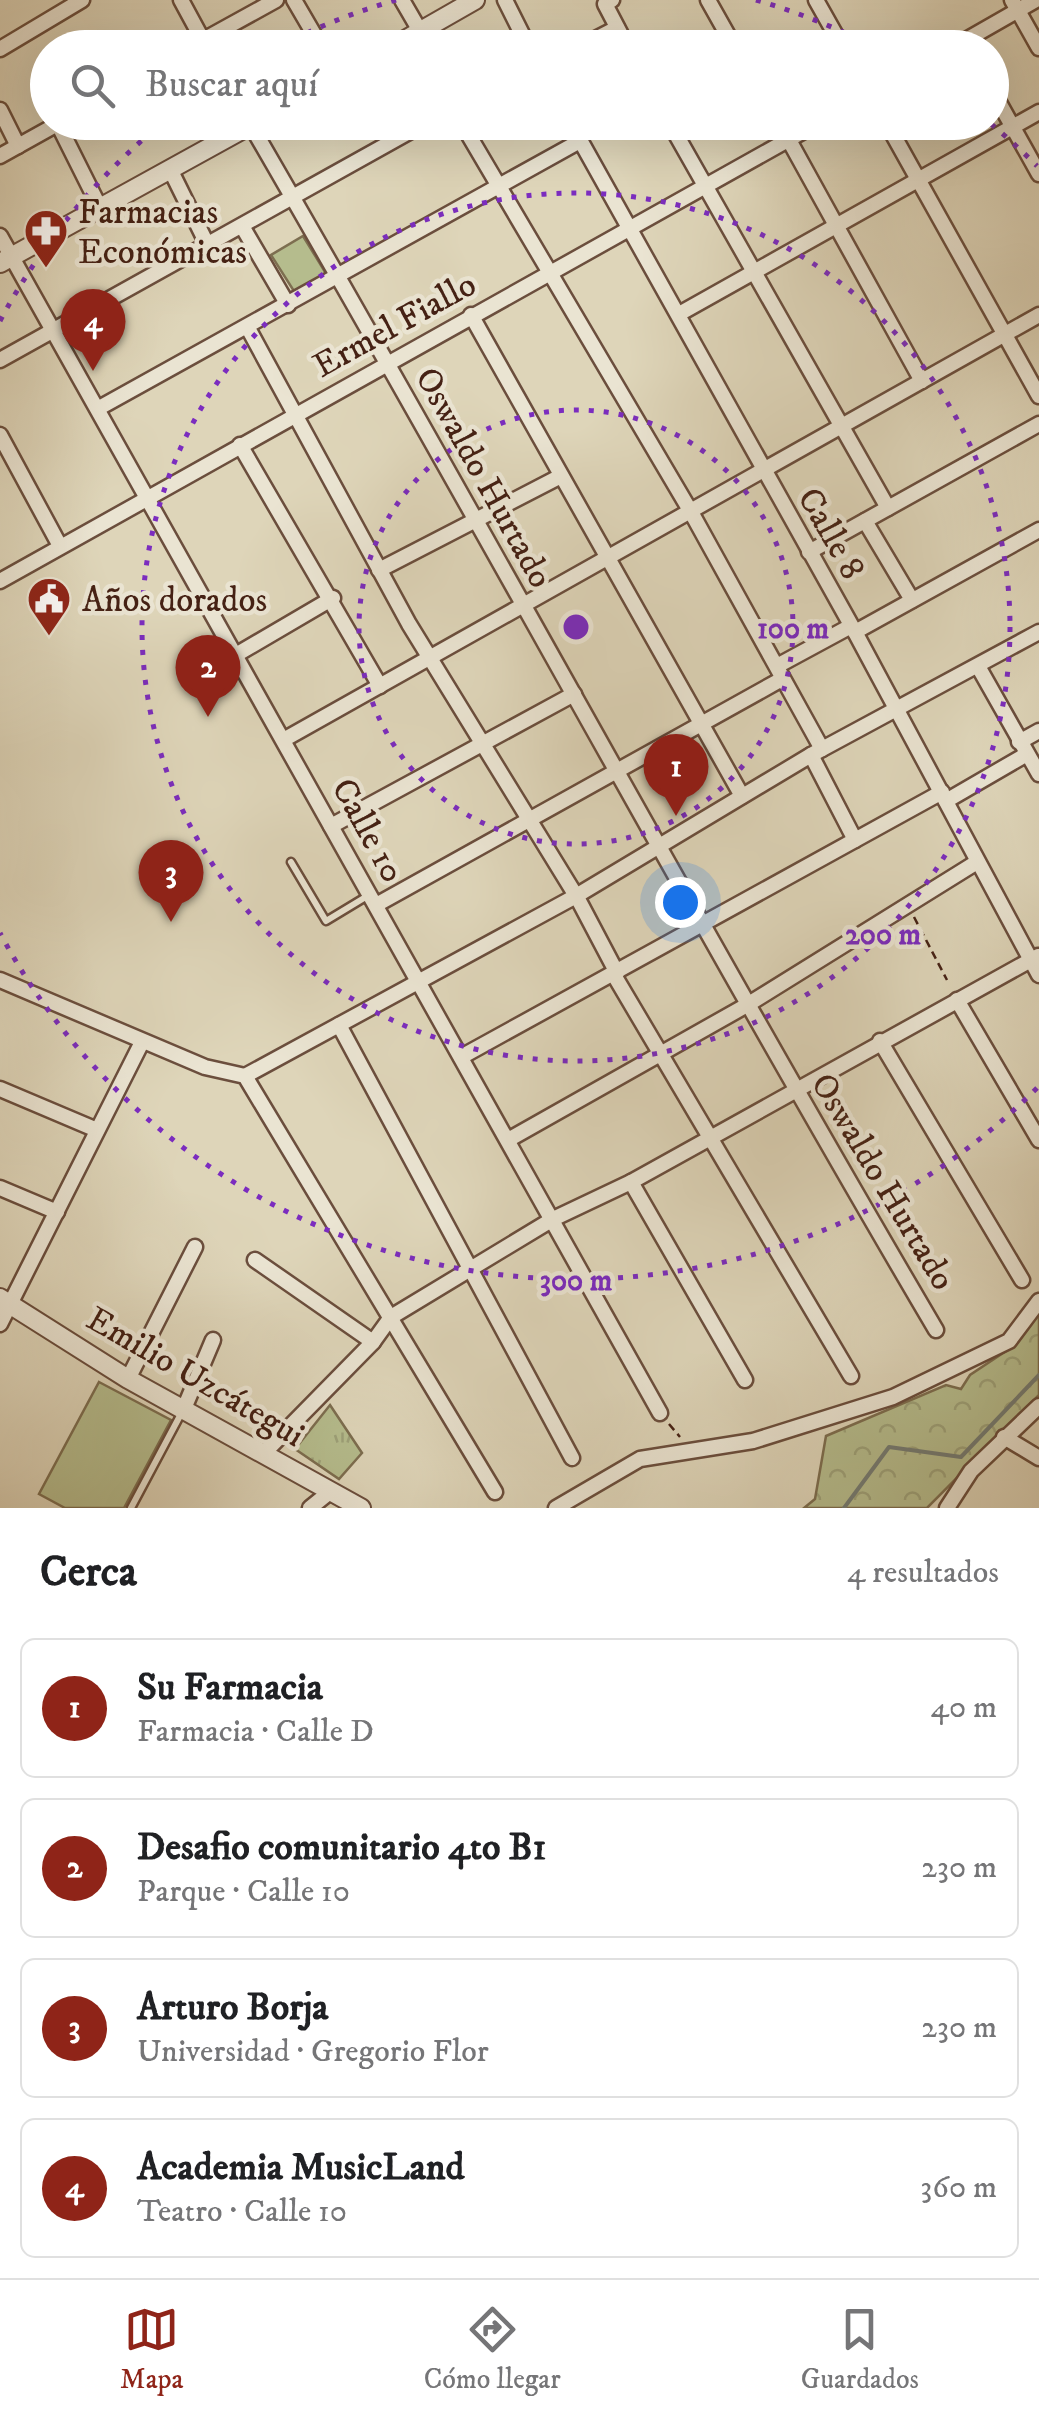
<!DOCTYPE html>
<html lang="es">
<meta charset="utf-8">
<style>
:root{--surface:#fff;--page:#f6f6f6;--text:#202124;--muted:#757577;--line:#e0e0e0;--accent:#8f2418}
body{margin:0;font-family:"IM FELL DW Pica",serif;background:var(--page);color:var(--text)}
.you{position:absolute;left:680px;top:902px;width:35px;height:35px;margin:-25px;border:8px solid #fff;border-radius:50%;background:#1a73e8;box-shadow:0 0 0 15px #1a73e833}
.badge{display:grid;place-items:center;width:65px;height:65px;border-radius:50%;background:var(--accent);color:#fff;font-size:32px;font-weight:700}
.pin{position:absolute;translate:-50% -82px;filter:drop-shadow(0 2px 5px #0008)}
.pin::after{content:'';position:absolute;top:52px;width:35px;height:30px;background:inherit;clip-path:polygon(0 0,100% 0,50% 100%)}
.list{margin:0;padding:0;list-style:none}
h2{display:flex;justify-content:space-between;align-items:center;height:130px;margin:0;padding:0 40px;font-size:42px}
h2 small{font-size:32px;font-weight:400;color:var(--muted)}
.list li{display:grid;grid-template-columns:65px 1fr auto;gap:30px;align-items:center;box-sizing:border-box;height:140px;margin:0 20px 20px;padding:0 20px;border:2px solid var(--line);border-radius:15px}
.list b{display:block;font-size:38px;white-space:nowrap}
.list p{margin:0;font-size:32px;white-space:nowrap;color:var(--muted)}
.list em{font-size:32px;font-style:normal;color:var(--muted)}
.icon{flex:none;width:55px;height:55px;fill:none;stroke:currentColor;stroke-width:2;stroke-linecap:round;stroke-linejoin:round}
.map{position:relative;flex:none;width:1039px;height:1508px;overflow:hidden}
.search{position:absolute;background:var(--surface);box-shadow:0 10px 40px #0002;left:30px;right:30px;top:30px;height:110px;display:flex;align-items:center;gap:25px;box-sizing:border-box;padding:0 35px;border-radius:55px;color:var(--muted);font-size:38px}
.sheet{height:770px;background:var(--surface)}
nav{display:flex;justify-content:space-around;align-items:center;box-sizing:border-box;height:140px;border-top:2px solid var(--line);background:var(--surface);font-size:28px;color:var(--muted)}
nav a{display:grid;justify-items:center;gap:5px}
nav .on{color:var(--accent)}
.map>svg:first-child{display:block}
.grass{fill:#b5bc8d;stroke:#7d6e50;stroke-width:2.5}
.forest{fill:url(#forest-crowns);stroke:#7d6e50;stroke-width:2.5}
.park{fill:url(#park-tufts);stroke:#7d6e50;stroke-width:2.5}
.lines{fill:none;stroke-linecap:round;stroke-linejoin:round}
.stream{stroke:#747c74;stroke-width:4}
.service-casing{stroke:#6b4e3d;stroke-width:11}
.minor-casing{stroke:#6b4e3d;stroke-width:19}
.tertiary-casing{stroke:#6b4e3d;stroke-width:22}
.path{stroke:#452114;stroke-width:2.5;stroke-dasharray:8 5;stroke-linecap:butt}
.service{stroke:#eae4d2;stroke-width:6}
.minor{stroke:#eae4d2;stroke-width:14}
.tertiary{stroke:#eae4d2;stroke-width:18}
.ring{fill:none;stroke:#7b2cbf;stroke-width:5;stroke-dasharray:5 10}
.labels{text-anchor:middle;stroke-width:9;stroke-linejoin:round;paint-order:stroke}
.poi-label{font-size:35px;fill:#452114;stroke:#eae4d2;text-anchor:start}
.street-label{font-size:35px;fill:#452114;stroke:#eae4d2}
.centre{fill:#7b2cbf;stroke:#eae4d2;stroke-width:5}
.ring-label{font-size:30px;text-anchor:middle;font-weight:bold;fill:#7b2cbf;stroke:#eae4d2;stroke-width:9;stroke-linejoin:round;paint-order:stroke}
</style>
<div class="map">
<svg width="1039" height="1508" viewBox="0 0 1039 1508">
<defs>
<pattern id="forest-crowns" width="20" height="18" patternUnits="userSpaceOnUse" patternTransform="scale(2.5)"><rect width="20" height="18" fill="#b5bc8d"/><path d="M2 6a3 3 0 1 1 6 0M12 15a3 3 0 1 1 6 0" fill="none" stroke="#9da179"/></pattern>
<pattern id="park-tufts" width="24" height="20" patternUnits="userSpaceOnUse" patternTransform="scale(2.5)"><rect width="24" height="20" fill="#b5bc8d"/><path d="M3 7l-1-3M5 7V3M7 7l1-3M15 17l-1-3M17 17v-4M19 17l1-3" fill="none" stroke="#9da179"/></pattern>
</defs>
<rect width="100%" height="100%" fill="#ded5b9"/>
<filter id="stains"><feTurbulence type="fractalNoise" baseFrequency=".002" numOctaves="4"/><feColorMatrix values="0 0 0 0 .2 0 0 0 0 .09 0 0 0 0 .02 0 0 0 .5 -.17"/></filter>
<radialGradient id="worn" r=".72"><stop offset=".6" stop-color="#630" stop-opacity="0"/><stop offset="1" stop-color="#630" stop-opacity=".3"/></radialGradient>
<!-- grass -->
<g class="grass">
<path d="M303 236 330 280 299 299 271 255Z"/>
<path d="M99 1382 171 1420 124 1508H65L39 1494Z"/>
</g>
<!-- forest -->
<path class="forest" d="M1039 1312V1395L927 1508H804L815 1499 826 1436 946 1385 961 1389 970 1375 1015 1345Z"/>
<!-- park -->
<path class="park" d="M330 1405 362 1453 339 1479 295 1449Z"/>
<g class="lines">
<!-- stream -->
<path class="stream" d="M844 1508 889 1447 961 1457 1039 1375"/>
<defs>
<g id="service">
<path d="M291 862 326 921 369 895"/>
<path d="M131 1508 182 1412"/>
</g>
<g id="minor">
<path d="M181 0 207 48"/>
<path d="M294 0 322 48"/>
<path d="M402 0 420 31"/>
<path d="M505 0 529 48"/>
<path d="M612 0 605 4 628 48"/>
<path d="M708 0 735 48"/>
<path d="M816 0 843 48"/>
<path d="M1012 0 1039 48"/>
<path d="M189 48 276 0"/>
<path d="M578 48 617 28"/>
<path d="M952 48 1036 0"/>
<path d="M0 49 82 0"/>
<path d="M992 90 1039 174"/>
<path d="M0 110 18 146"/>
<path d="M249 122C482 523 701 931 936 1330"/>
<path d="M461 122 691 512 822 749"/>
<path d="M570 122 855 632 1039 975"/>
<path d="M669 122 888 508"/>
<path d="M779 122 922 381"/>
<path d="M886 122 1039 396"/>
<path d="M58 124 99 206"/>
<path d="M0 156 61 122"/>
<path d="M170 169 208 246"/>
<path d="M242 226 288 305"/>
<path d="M0 236 660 1413"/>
<path d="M679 314 1039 112"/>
<path d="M471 315 742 796"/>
<path d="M248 328 409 624 578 899 617 973"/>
<path d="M0 360 427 122"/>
<path d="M99 408 580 141"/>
<path d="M0 435 60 546"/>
<path d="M240 445 380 686"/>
<path d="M865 521 912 600"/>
<path d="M809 552 1039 424"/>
<path d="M379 570 559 477"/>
<path d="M0 581 820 122"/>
<path d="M855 632 1039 530"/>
<path d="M234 656 333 598"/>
<path d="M777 666 851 626"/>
<path d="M979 668 1039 774"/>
<path d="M285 739 1039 315"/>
<path d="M1019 742 1039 731"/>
<path d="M811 755 855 840"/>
<path d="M946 801 1027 754"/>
<path d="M331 826 574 694"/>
<path d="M376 905 782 679"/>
<path d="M614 975 851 1376"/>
<path d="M0 980 205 1067 245 1076 495 1492"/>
<path d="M957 1000 1039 1140"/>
<path d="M339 1025 572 1458"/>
<path d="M880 1041 1022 1280"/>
<path d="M461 1057 942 792"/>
<path d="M245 1076 576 896 811 755 1039 632"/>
<path d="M0 1089 97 1130"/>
<path d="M508 1140 747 1005 977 862"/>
<path d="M631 1182 745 1380"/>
<path d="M0 1188 57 1212"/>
<path d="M255 1260 373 1342"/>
<path d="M0 1324 142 1042"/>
<path d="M128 1379 195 1247"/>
<path d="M183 1411 213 1340"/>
<path d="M1004 1437 1039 1458"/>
<path d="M264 1453 373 1342 391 1317 553 1219 631 1182 1038 956"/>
<path d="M310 1508 331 1491"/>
<path d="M556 1508 640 1459 753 1441 893 1397 1009 1341 1039 1301"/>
<path d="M947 1508 971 1471 1039 1406"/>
</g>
<g id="tertiary">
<path d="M391 48 475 0"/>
<path d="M0 263 256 122"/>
<path d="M0 1298 128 1379 361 1508"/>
</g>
</defs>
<!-- service casing -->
<use href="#service" class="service-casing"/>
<!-- minor casing -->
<use href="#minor" class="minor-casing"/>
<!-- tertiary casing -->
<use href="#tertiary" class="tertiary-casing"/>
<!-- path -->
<g class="path">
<path d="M914 917 947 980"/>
<path d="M669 1424 680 1437"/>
</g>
<!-- service -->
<use href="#service" class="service"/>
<!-- minor -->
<use href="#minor" class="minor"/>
<!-- tertiary -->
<use href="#tertiary" class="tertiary"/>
</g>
<!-- distance rings -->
<g class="ring">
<circle cx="576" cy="627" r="217"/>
<circle cx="576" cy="627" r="434"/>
<path d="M1037 1088A652 652 0 0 1 0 933M0 321A652 652 0 0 1 161 124M280 46A652 652 0 0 1 396 0M756 0A652 652 0 0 1 872 46M991 124A652 652 0 0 1 1037 166"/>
</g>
<!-- icons -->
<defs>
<symbol id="pharmacy-pin" viewBox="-11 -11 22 30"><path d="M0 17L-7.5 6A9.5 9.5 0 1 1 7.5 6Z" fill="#8f2418" stroke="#eae4d2"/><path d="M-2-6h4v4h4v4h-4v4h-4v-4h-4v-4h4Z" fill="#fff"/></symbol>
<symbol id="civic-pin" viewBox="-11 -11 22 30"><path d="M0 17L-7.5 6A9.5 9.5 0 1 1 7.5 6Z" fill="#8f2418" stroke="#eae4d2"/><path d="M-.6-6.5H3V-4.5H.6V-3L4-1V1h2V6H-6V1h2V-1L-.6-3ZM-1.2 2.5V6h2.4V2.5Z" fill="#fff"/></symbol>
</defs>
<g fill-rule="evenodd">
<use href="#pharmacy-pin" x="21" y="206" width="50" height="68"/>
<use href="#civic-pin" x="24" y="574" width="50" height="68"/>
</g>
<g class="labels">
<!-- poi labels -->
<g class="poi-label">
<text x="78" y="223">Farmacias<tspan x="78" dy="40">Económicas</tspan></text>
<text x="82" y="611">Años dorados</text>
</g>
<!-- street labels -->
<g class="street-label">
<text transform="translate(394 324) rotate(-29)" y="12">Ermel Fiallo</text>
<text transform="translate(485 477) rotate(61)" y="12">Oswaldo Hurtado</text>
<text transform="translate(832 533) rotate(60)" y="12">Calle 8</text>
<text transform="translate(369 830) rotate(61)" y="12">Calle 10</text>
<text transform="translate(884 1181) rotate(59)" y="12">Oswaldo Hurtado</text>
<text transform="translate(196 1376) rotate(30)" y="12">Emilio Uzcátegui</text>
</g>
</g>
<circle cx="576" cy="627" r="15" class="centre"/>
<g class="ring-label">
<text x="793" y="638">100 m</text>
<text x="883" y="944">200 m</text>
<text x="576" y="1290">300 m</text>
</g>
<rect width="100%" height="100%" filter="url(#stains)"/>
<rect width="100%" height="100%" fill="url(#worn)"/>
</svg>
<div class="you"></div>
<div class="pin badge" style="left:676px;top:816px">1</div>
<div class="pin badge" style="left:208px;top:717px">2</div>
<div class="pin badge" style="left:171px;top:922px">3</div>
<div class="pin badge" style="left:93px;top:371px">4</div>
<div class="search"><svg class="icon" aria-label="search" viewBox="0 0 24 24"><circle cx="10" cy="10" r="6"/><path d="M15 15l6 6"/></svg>Buscar aquí</div>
</div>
<section class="sheet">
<h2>Cerca<small>4 resultados</small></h2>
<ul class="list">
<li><span class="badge">1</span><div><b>Su Farmacia</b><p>Farmacia · Calle D</p></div><em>40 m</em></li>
<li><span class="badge">2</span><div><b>Desafio comunitario 4to B1</b><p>Parque · Calle 10</p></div><em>230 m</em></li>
<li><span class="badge">3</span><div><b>Arturo Borja</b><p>Universidad · Gregorio Flor</p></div><em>230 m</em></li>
<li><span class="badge">4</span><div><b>Academia MusicLand</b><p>Teatro · Calle 10</p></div><em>360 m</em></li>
</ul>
</section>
<nav>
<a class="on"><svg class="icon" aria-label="map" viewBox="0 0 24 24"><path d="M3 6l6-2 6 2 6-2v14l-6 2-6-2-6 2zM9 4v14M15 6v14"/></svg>Mapa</a>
<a><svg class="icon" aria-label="directions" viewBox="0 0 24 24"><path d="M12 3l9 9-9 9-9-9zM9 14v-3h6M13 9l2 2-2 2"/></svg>Cómo llegar</a>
<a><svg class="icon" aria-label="saved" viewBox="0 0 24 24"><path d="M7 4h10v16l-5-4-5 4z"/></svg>Guardados</a>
</nav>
